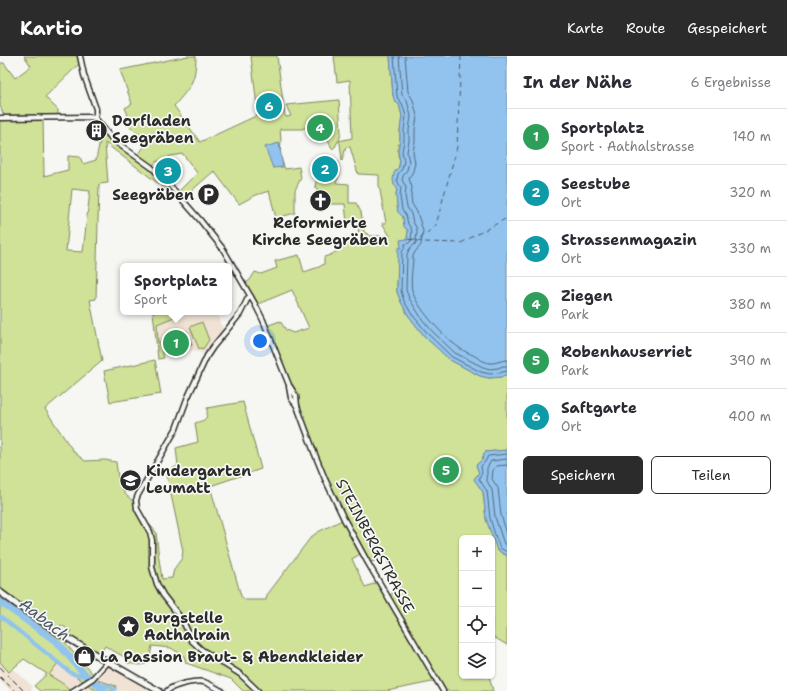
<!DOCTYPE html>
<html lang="de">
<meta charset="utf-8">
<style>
:root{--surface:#fff;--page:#f7f7f7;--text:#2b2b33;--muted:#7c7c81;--line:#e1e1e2;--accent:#2b2b2b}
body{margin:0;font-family:"Shantell Sans",sans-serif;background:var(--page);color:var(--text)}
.controls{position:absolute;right:12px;bottom:12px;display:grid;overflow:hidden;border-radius:6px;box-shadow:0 1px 3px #0004}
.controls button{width:36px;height:36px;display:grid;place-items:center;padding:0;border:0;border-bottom:1px solid var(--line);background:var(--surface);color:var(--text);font:20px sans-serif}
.you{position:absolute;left:260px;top:285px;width:14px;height:14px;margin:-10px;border:3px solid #fff;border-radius:50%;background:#1a73e8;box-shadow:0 0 0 6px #1a73e833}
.badge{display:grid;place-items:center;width:26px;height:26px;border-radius:50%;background:var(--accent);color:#fff;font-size:13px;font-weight:700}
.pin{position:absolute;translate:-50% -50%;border:2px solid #fff;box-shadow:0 1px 4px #0006}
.popup{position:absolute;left:120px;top:207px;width:112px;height:52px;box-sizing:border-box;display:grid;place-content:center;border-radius:6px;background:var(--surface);filter:drop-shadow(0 1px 3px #0005);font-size:13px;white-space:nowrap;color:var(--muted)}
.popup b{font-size:15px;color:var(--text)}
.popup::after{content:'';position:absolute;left:50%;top:100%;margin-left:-8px;border:8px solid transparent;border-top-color:var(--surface)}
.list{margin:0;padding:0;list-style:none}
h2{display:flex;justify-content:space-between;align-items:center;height:52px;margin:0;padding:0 16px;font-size:17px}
h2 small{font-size:13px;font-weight:400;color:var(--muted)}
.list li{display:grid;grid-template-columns:26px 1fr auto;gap:12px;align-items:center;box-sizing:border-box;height:56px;padding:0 16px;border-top:1px solid var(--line)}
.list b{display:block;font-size:15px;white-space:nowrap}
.list p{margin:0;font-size:13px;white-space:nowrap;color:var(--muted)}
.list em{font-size:13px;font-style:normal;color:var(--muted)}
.actions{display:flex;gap:8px;padding:12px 16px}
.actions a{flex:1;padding:9px 0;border:1px solid var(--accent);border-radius:6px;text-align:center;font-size:14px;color:var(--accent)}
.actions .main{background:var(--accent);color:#fff}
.icon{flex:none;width:22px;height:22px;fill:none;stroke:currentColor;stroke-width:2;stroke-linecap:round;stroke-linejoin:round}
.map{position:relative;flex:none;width:507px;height:635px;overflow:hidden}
header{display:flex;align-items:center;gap:24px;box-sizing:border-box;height:56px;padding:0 20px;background:var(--accent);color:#fff}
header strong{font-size:19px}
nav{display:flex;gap:22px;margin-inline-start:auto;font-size:14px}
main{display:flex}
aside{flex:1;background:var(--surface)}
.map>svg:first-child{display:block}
.built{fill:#f0e3d5}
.green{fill:#d0e297;stroke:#7e8661;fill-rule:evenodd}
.water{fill:#92c3ee;stroke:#6986a0}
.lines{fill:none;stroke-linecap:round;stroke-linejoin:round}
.shore{stroke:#546879;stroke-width:1}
.canal{stroke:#92c3ee;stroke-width:4}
.river{stroke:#92c3ee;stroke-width:7}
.ferry{stroke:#4a5966;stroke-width:1;stroke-dasharray:5 4;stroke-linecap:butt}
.minor-casing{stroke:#2b2b2b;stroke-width:7}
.major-casing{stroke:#2b2b2b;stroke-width:8}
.minor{stroke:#f6f6f2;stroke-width:4}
.major{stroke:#f6f6f2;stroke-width:5}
.rail{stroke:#2b2b2b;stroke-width:1;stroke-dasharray:6 3;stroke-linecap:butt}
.labels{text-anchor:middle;stroke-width:3.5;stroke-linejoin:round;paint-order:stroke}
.poi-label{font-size:15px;font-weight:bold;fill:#2b2b2b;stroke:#f6f6f2;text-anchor:start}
.street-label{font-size:15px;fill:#2b2b2b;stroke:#f6f6f2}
.water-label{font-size:16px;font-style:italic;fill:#4a5966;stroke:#f6f6f2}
</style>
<header>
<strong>Kartio</strong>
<nav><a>Karte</a><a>Route</a><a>Gespeichert</a></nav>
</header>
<main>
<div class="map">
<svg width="507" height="635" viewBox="0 0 507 635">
<rect width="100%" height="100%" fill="#f6f6f2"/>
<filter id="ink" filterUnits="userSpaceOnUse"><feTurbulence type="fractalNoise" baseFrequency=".025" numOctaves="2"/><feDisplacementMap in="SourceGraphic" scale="8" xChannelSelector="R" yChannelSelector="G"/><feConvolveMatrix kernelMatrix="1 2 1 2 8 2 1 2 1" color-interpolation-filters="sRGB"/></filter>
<g filter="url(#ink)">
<!-- built -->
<g class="built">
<path d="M193 256H218L220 267 224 274 213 286V287L206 299 194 294 165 300 159 286 157 268 174 261 175 263Z"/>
<path d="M108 605 159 635H114L116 630 98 624 95 621Z"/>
<path d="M0 606 9 616 15 614 32 630 31 635H11L0 624Z"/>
<path d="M58 607 71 617 97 635H69L65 629 49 619Z"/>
</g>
<!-- green -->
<g class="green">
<path d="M24 0H80L81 6 45 41 58 54V62H43L44 120 68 114V100L80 101 83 108 96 104C98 95 99 83 106 76L113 84 138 99 155 76 148 85 124 66 128 59 125 52 132 48 120 14 188 0H196C196 26 190 31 174 50L200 86 258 59 251 0H277L285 60 286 61 291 60 286 49 339 44 341 77 339 85 352 82 350 24 337 26 334 0H390L393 40 399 48 402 60 400 75V84L398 93V99L400 105 394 129 397 132 396 139 398 156 403 161 404 168 408 176 407 183 401 192 397 227V236L401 246 408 259 425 281 450 304 480 320 489 322 501 321 507 318V394L485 396 482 404 476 409 479 417 474 423 483 436 486 463 497 494 507 500V589L492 580V482H462V620H489L493 635H443L437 625 387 635H243L231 623 186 607 184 600 171 592 152 590 149 606C144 611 134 608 127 607L126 602 105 590 99 600 67 582 71 575 61 569 58 574 0 533V62H5L0 50V42L1 41 0 40V7H4L15 22 31 10ZM320 66 321 68 316 69 319 75 324 74 332 93 335 91 338 85 340 87 342 105 346 91H350L358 118 379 119V129L386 167H382L390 180H371L364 176 361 156 356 147H349V128L336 127 340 118 338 105 334 119 317 122 315 131H317V138H329V148H345L347 167 359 168 358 179C346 186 338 198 324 201V208L319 211 304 216 299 199 275 205 277 212 261 218 255 216 250 224 246 227 258 248 292 234 309 272 293 277 286 274 280 265 266 270 289 329 292 344 297 350 325 423 344 463 318 476 311 481 267 539 266 544H245L241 540 210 430 261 413 243 346 207 352C208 364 205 364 195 367L198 386 176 392 178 410 166 415 183 495 182 502 174 513 172 522 162 523 159 503 156 476 150 469H147L136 448 125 438 118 421 116 406 105 404 85 405 75 397 69 389 45 353 102 305 90 244 96 243 99 128 108 127 105 87 167 134 165 124 151 111 157 105 163 107 170 100 183 98 197 117 177 137 182 143 214 115 239 148 256 139 269 135 276 162 295 157V134L301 122 299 111 285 113 280 100 281 84 280 73H302ZM72 133 90 135 83 196 66 195ZM362 497 368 507 386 501 398 534 388 540 379 526 365 531 352 503Z"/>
<path d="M153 256H173L174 261 157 268 158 285 164 302 158 303Z"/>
<path d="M202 266 209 284 203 293 201 292 199 293 190 271Z"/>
<path d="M187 275 192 289 166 299 160 285Z"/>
<path d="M155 304 161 338 110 346 104 315Z"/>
<path d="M0 542 48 576 63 584 82 607 85 609 98 624 116 630 114 635H97L71 617 58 607 49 619 65 629 69 635H40L34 630 47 618 24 603 9 616 0 606Z"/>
</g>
<!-- water -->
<g class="water">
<path d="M390 0H507V318L501 321 489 322 480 320 450 304 425 281 408 259 401 246 397 236 398 192H401L400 184 407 183 408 174 404 171 403 161 398 156 397 150 396 139 397 132 394 129 393 124 394 117 396 114 399 111 400 105 398 95 400 84V75L402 60 399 48 395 46 393 40Z"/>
<path d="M279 87 283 111 273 112 265 91Z"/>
<path d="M507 394V500L497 494 486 463 483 436 474 423 479 417 476 409 482 404 485 396Z"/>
</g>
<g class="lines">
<!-- shore -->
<g class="shore">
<path d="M394 0 397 40 398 43 402 47 406 60 404 74V85L402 95 404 105 402 113 398 118 397 124 401 132 400 140 402 154 406 159 408 168 411 172 412 176 411 185 409 187 405 188 404 193 402 196 401 235 404 245 411 257 428 278 452 301 481 316 490 318 499 317 507 315"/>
<path d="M399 0 402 39 407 45 411 60 409 74V85L407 96 409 106 407 114 403 120 402 124 406 131 405 140 407 151 411 158 413 166 416 171 417 175 416 187 413 190 410 192 407 198 406 234 409 242 422 263 432 275 455 297 483 311 490 313 498 312 503 310H507"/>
<path d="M405 0 408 36 413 44 417 60 415 74V85L413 96 415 107 413 115 409 123 412 131 411 141 412 148 417 156 423 175 421 189 415 196 413 200C413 210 410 224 412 234 416 251 444 281 458 291 463 295 469 297 475 300 479 303 484 306 489 307 495 308 501 304 507 304"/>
<path d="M507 398 488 400 485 406 481 410 482 417 479 423 487 435 490 462 496 482 500 492 507 496"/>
<path d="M507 403 491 405 487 412V418L486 423 492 434 495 461 504 488 507 490"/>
<path d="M507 409 496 410 493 414 492 423 498 432 501 459 507 478"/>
</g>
<!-- canal -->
<g class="canal">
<path d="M0 560 71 617 76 619 86 620"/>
<path d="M96 628 108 630 115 633"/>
</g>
<!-- river -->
<g class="river">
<path d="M0 546 57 586 79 612 88 621"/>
<path d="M94 626 105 635"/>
</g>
<!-- ferry -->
<path class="ferry" d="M461 0 457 91 436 169 419 184 407 183 424 186 461 187 507 162"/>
<defs>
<g id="minor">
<path d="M80 0 84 19 96 53V58L95 62"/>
<path d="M0 62 89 61 95 62"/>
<path d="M95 62 113 84 151 111 165 124 200 164 223 193 255 248 263 264 289 329 296 340 297 350 314 396 325 423 344 463 368 507 443 635"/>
<path d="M251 241 248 242 240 258 213 291 207 300 187 343 176 373 138 439 136 444 137 453 150 476 152 484V511L157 528 163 539 183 565 192 585 202 594 240 618 258 635"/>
<path d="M289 331 291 342 297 350"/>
<path d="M73 635 93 622 108 605"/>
<path d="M167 635C173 629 196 624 204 626 210 628 216 632 222 635"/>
</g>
<path id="major" d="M0 536C49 574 105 604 159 635"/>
</defs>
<!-- minor casing -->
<use href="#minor" class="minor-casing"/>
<!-- major casing -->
<use href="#major" class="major-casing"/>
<!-- minor -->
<use href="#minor" class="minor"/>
<!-- major -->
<use href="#major" class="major"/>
<!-- rail -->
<g class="rail">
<path d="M0 611 24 635"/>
<path d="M0 621 15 635"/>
</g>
</g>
</g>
<!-- icons -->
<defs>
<symbol id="building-disc" viewBox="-11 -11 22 22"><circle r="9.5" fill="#2b2b2b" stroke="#f6f6f2"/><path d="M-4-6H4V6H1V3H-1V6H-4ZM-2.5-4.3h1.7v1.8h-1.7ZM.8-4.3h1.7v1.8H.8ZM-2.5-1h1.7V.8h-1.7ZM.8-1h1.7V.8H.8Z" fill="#fff"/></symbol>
<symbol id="parking-disc" viewBox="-11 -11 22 22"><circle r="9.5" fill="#2b2b2b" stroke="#f6f6f2"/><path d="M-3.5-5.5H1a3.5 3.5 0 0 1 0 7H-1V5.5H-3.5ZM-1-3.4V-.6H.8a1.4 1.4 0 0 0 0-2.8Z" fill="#fff"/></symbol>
<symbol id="church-disc" viewBox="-11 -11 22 22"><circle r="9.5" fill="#2b2b2b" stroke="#f6f6f2"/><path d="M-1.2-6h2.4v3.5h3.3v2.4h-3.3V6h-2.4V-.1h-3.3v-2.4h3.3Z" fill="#fff"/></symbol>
<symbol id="school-disc" viewBox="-11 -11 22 22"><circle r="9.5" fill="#2b2b2b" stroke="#f6f6f2"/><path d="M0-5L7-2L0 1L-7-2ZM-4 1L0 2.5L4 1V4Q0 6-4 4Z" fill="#fff"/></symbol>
<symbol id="sight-disc" viewBox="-11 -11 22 22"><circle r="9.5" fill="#2b2b2b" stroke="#f6f6f2"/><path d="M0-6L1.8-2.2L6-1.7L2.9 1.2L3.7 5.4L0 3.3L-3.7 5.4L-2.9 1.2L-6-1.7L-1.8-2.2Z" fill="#fff"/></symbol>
<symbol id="shop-disc" viewBox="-11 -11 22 22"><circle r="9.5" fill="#2b2b2b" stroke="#f6f6f2"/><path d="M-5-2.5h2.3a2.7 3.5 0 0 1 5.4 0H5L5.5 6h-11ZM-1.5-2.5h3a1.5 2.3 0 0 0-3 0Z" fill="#fff"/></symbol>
</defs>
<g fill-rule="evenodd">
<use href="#building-disc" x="84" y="62" width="25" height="25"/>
<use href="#parking-disc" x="196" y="126" width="25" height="25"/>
<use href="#church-disc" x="308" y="132" width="25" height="25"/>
<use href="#school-disc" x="118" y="412" width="25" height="25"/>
<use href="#sight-disc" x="116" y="558" width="25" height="25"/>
<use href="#shop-disc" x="72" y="588" width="25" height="25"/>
</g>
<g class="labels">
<!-- poi labels -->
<g class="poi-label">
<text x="112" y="70">Dorfladen<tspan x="112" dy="17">Seegräben</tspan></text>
<text x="194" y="144" text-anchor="end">Seegräben</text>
<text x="320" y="172" text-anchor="middle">Reformierte<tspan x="320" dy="17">Kirche Seegräben</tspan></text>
<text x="146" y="420">Kindergarten<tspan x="146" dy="17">Leumatt</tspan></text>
<text x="144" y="567">Burgstelle<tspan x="144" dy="17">Aathalrain</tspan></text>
<text x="100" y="606">La Passion Braut- &amp; Abendkleider</text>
</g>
<!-- street labels -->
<g class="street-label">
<text transform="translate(375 490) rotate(62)" y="5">STEINBERGSTRASSE</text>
</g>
<!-- water labels -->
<g class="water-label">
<text transform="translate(45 563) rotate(38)" y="6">Aabach</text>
</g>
</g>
</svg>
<div class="controls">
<button>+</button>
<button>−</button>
<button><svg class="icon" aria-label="locate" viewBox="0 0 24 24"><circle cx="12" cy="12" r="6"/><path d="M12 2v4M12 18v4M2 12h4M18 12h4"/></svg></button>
<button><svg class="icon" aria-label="layers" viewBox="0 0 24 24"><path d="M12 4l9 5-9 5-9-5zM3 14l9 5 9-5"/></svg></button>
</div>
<div class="you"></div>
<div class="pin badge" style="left:176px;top:287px;background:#2e9e5b">1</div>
<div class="popup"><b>Sportplatz</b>Sport</div>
<div class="pin badge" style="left:325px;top:113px;background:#0f9aa8">2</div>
<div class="pin badge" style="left:168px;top:115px;background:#0f9aa8">3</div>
<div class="pin badge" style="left:320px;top:72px;background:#2e9e5b">4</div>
<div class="pin badge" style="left:446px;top:414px;background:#2e9e5b">5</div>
<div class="pin badge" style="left:269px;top:50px;background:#0f9aa8">6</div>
</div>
<aside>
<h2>In der Nähe<small>6 Ergebnisse</small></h2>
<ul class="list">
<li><span class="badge" style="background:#2e9e5b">1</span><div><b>Sportplatz</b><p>Sport · Aathalstrasse</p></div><em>140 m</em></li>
<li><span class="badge" style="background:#0f9aa8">2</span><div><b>Seestube</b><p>Ort</p></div><em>320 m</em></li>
<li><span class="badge" style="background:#0f9aa8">3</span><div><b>Strassenmagazin</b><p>Ort</p></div><em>330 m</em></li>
<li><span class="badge" style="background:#2e9e5b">4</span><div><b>Ziegen</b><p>Park</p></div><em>380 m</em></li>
<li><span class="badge" style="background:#2e9e5b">5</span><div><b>Robenhauserriet</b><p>Park</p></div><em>390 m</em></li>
<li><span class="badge" style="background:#0f9aa8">6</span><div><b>Saftgarte</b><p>Ort</p></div><em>400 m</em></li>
</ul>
<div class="actions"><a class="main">Speichern</a><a>Teilen</a></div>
</aside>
</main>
